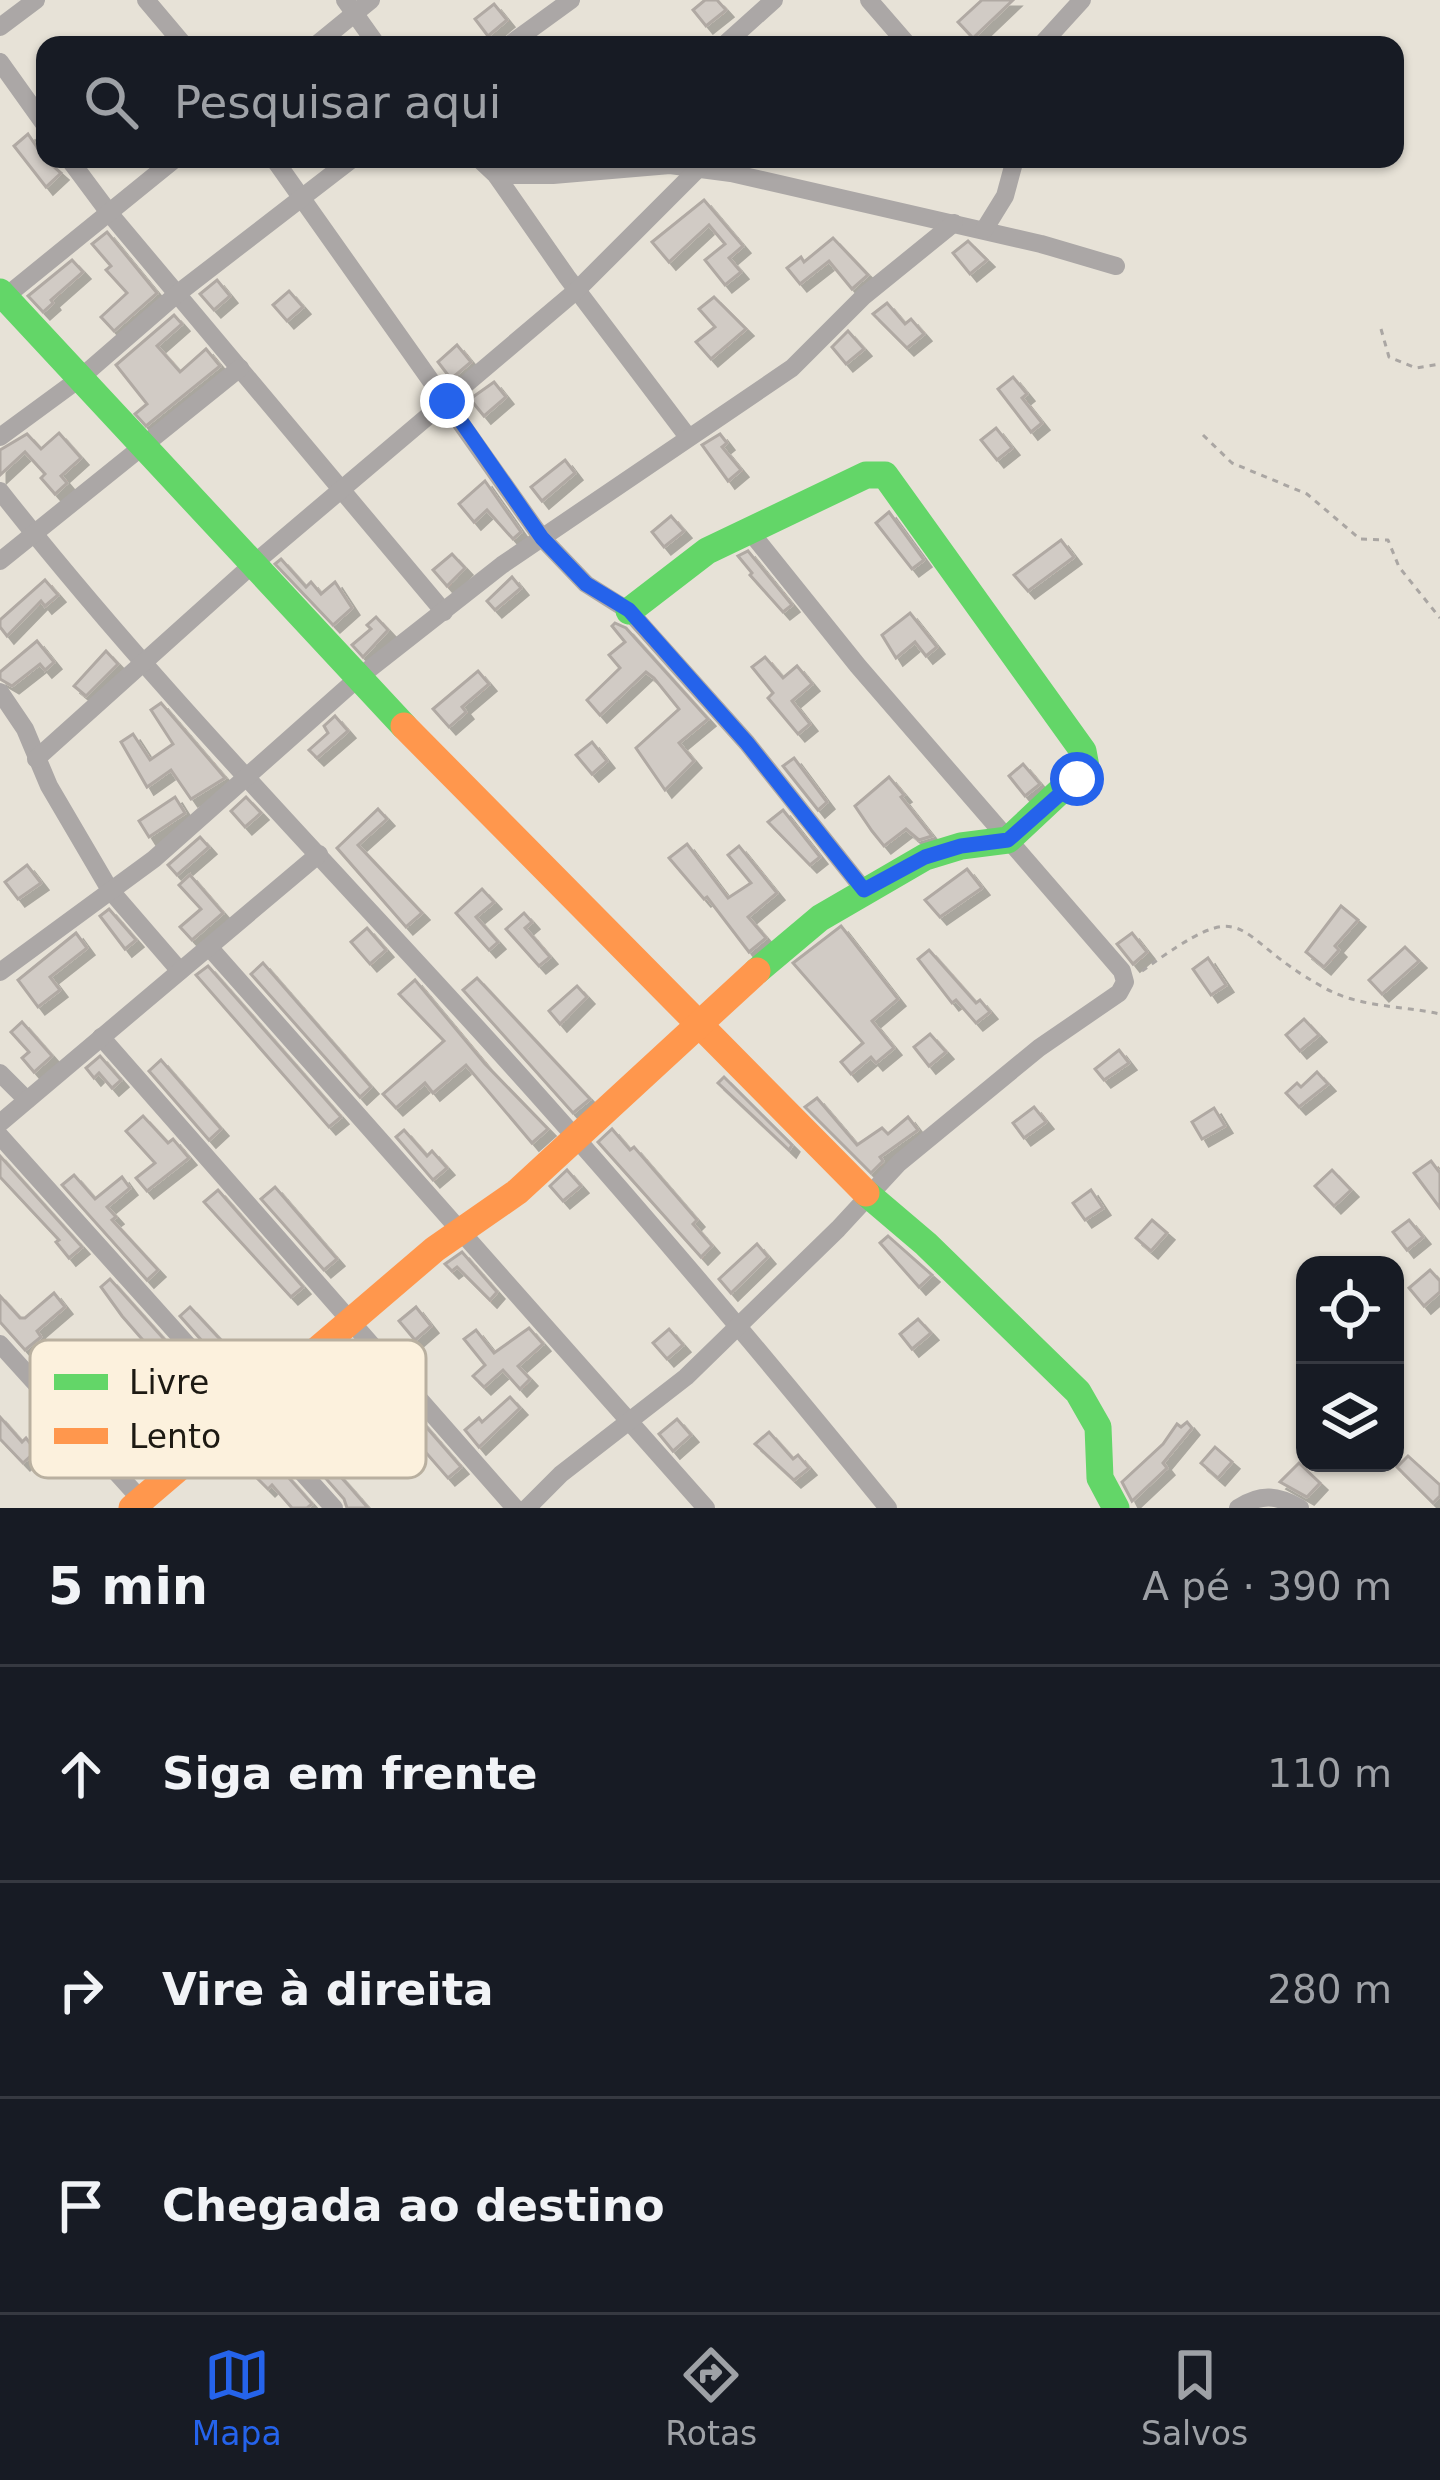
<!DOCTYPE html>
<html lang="pt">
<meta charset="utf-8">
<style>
:root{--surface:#171b24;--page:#20242c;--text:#f1f3f6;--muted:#9ea1a6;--line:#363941;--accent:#2563eb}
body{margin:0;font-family:"DejaVu Sans",sans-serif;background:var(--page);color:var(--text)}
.controls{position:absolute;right:36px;bottom:36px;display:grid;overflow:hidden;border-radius:24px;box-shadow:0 3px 9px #0004}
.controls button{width:108px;height:108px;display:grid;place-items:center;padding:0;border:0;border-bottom:3px solid var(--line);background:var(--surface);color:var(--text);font:60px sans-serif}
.stop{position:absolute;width:36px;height:36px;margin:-27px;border:9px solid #2563eb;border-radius:50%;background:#fff}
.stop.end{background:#2563eb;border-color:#fff;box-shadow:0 3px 12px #0008}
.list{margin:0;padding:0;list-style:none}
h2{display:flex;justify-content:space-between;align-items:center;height:156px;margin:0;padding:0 48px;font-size:51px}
h2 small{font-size:39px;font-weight:400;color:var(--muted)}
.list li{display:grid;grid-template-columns:78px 1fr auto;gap:36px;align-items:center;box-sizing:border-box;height:216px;padding:0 48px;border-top:3px solid var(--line)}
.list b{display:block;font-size:45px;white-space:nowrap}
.list em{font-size:39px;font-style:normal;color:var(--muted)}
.icon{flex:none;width:66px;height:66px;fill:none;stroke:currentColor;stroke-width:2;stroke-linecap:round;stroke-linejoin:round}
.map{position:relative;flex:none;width:1440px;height:1508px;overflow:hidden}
.search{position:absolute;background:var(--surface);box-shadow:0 3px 9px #0004;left:36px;right:36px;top:36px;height:132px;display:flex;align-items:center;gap:30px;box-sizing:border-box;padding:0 42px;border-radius:24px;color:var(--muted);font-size:45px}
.sheet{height:804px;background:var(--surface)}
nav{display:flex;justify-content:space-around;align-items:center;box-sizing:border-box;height:168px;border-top:3px solid var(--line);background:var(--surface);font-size:33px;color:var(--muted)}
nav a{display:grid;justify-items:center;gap:6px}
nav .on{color:var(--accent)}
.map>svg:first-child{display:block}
.building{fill:#d1cbc5;stroke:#b0a9a3;stroke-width:3;filter:url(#shadow)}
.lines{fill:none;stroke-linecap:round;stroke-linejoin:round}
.path{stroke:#aaa6a3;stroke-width:3;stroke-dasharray:6 6;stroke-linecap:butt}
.street{stroke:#aba7a6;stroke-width:18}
.fast{stroke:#63d668;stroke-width:27}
.slow{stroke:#ff974d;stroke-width:27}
.route{stroke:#2563eb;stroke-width:15}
.key{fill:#fcf1dd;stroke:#b9b0a0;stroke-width:3}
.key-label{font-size:33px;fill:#1d1a13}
</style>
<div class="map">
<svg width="1440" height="1508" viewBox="0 0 1440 1508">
<defs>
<filter id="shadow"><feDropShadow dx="7" dy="7" stdDeviation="0" flood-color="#0004"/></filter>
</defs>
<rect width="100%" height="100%" fill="#e7e2d7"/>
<!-- building -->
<g class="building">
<path d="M705 0H717L726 10 706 26 693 10Z"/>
<path d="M982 0H1013L973 38 958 22Z"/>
<path d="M494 4 507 20 488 36 475 19Z"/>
<path d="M28 134 45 159 61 173 46 187 14 146Z"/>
<path d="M704 200 743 246 729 258 741 272 725 285 705 260 725 244 709 225 669 262 652 242Z"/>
<path d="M107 232 157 293 114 331 101 317 127 293 106 270 111 266 92 244Z"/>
<path d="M833 238 868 275 852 289 829 261 800 284 787 268 801 257 804 262Z"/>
<path d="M968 241 987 260 970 274 953 253Z"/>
<path d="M72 260 83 272 51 300 53 303 43 312 28 296Z"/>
<path d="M217 280 230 296 214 310 200 294Z"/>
<path d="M289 291 303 307 287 321 273 305Z"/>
<path d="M714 297 746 329 711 359 696 342 715 327 699 309Z"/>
<path d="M887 303 905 324 911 319 924 334 907 348 873 314Z"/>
<path d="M174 315 182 324 157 346 180 372 206 349 220 366 146 426 135 414 147 404 116 365Z"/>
<path d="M848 331 864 349 846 364 832 347Z"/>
<path d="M457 345 471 362 451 379 438 362Z"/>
<path d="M1013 377 1027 394 1022 398 1042 423 1031 432 998 389Z"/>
<path d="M494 382 506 397 484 416 470 399Z"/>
<path d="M996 428 1012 448 997 460 981 440Z"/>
<path d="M59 433 81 458 61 476 67 483 55 494 41 478 45 474 25 452 0 475V450L27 434 41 449Z"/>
<path d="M720 434 727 443 722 447 741 470 728 481 702 445Z"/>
<path d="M565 460 575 473 542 501 531 487Z"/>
<path d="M485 481 521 532 513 539 487 510 474 522 459 504Z"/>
<path d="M889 512 924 560 912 569 876 523Z"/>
<path d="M671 516 684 531 664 547 652 532Z"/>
<path d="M1061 540 1074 557 1028 591 1014 575Z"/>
<path d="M748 551 792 605 783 612 750 575 752 573 738 556Z"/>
<path d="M452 554 465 568 447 586 433 570Z"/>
<path d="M281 559 306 587 311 582 321 594 335 582 352 608 333 625 275 564Z"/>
<path d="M512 577 521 588 495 610 487 601Z"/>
<path d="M45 580 58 595 45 606 41 601 7 636 0 627V620Z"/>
<path d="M910 613 937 647 926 656 915 642 896 658 882 635Z"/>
<path d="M376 617 388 630 363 657 352 645 371 629 367 625Z"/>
<path d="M615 623 626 628 708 719 679 743 694 761 665 790 636 748 679 709 654 678 646 672 600 715 587 700 620 668 609 655 625 642 612 626Z"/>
<path d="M37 641 54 662 45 670 40 664 12 686 0 679V672Z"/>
<path d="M106 651 118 664 86 696 74 686Z"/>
<path d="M765 657 783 678 797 666 812 684 792 701 810 724 798 734 768 698 773 693 752 667Z"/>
<path d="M478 671 489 684 462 707 466 712 449 727 433 709Z"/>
<path d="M161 703 225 778 191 799 171 770 147 787 121 742 133 734 150 760 173 744 151 710Z"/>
<path d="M335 716 348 731 317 758 309 750 328 733 324 726Z"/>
<path d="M592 742 607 761 592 774 576 755Z"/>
<path d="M794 758 827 802 818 810 783 766Z"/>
<path d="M1023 764 1040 784 1025 796 1009 776Z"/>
<path d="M889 777 904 795 901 797 932 836 919 840 906 829 884 846 872 831 855 806Z"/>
<path d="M175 797 185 813 149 837 139 821Z"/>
<path d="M246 797 261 813 245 827 231 811Z"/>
<path d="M378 809 387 819 358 845 422 913 406 927 337 848Z"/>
<path d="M783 810 820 857 810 865 768 822Z"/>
<path d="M200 837 209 847 177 875 168 865Z"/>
<path d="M687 844 728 898 751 883 728 855 739 846 777 893 748 917 766 938 749 952 707 897 704 899 669 858Z"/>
<path d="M27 865 41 883 18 899 5 882Z"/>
<path d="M967 869 982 888 940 917 925 900Z"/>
<path d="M190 875 223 913 192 940 180 927 201 909 179 885Z"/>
<path d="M482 889 494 902 476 917 498 942 489 950 456 913Z"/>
<path d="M1341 906 1358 920 1335 946 1339 950 1324 967 1306 952Z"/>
<path d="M109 909 136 940 125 949 100 916Z"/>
<path d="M524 913 532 922 525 928 550 957 539 966 506 929Z"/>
<path d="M841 926 898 999 872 1021 894 1048 876 1063 871 1057 851 1074 841 1062 863 1043 793 963Z"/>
<path d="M367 928 386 950 370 964 351 942Z"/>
<path d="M76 933 87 948 50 977 60 990 38 1007 18 980Z"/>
<path d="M1132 933 1147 952 1133 964 1117 944Z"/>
<path d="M1405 947 1419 961 1382 994 1369 980Z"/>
<path d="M929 950 976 1003 980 1000 990 1012 976 1023 956 1000 952 1003 918 959Z"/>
<path d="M1208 958 1226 985 1211 995 1193 969Z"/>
<path d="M263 963 371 1087 360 1097 251 974Z"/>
<path d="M208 966 341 1117 329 1127 196 975Z"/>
<path d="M477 978 590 1099 573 1113 463 990Z"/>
<path d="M415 980 485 1064 548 1129 532 1143 466 1065 433 1093 425 1083 396 1108 383 1094 444 1041 399 994Z"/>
<path d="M577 986 587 997 560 1024 549 1011Z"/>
<path d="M1304 1019 1319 1035 1300 1051 1286 1035Z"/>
<path d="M22 1022 52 1056 34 1072 22 1058 29 1052 11 1032Z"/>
<path d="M930 1034 946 1052 929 1066 914 1047Z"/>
<path d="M1119 1050 1129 1063 1104 1080 1095 1069Z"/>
<path d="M100 1056 121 1080 112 1088 99 1073 94 1078 86 1068Z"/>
<path d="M161 1060 221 1129 209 1140 149 1071Z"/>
<path d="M1317 1072 1328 1084 1299 1107 1286 1093 1297 1083 1301 1087Z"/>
<path d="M724 1077 792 1145 789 1150 718 1083Z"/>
<path d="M817 1098 857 1145 882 1128 888 1134 908 1117 918 1130 880 1157 883 1161 871 1173 805 1107Z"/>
<path d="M1034 1107 1046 1122 1024 1138 1013 1123Z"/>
<path d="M1214 1108 1225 1126 1202 1139 1192 1122Z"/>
<path d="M143 1116 168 1143 173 1139 189 1158 147 1191 136 1178 155 1163 126 1131Z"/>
<path d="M612 1129 630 1150 634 1147 697 1220 693 1224 712 1246 701 1257 598 1142Z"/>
<path d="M404 1130 427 1156 432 1151 447 1168 433 1180 396 1137Z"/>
<path d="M0 1156 82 1247 69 1258 56 1242 59 1240 0 1177Z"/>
<path d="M1431 1161 1440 1173V1208L1414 1173Z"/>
<path d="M567 1170 581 1186 563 1201 550 1186Z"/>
<path d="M1332 1170 1351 1190 1334 1206 1315 1186Z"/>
<path d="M74 1175 95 1199 122 1177 130 1188 107 1207 116 1217 112 1220 158 1270 147 1280 62 1185Z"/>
<path d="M275 1187 337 1259 324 1270 261 1199Z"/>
<path d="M218 1190 303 1287 291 1297 204 1202Z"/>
<path d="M1091 1190 1103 1208 1085 1220 1073 1203Z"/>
<path d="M1152 1220 1167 1233 1151 1251 1136 1238Z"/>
<path d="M1409 1220 1423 1237 1407 1250 1393 1232Z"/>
<path d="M888 1236 932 1275 919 1287 880 1243Z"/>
<path d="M757 1244 768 1257 731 1293 719 1279Z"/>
<path d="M462 1252 497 1292 490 1300 457 1267 452 1271 445 1264Z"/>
<path d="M1430 1270 1440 1281V1292L1424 1306 1409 1288Z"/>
<path d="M110 1279 224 1406 214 1414 192 1389 188 1392 122 1316 101 1287Z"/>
<path d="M54 1293 65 1307 37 1331 41 1337 25 1350 0 1322V1296L20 1318H25Z"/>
<path d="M190 1307 230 1350 219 1360 180 1316Z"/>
<path d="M416 1307 431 1326 415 1340 399 1321Z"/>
<path d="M918 1319 931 1333 912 1349 900 1334Z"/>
<path d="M529 1328 543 1344 518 1366 530 1379 520 1389 503 1370 484 1387 473 1376 485 1365 464 1339 476 1330 494 1353Z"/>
<path d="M669 1329 683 1345 667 1359 653 1343Z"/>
<path d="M394 1390 461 1467 448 1478 381 1401Z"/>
<path d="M510 1397 520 1408 479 1447 465 1430 479 1418 482 1422Z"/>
<path d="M0 1417 22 1442 26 1438 36 1451 23 1463 0 1439Z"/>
<path d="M677 1419 691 1435 673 1451 659 1434Z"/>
<path d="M1187 1422 1192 1428 1163 1463 1167 1468 1132 1501 1122 1482 1163 1444 1177 1424 1181 1427Z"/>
<path d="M248 1432 312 1504 307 1508H292L272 1485 268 1489 228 1449Z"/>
<path d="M769 1432 793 1459 798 1455 809 1468 794 1480 755 1444Z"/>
<path d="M1215 1447 1232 1462 1218 1478 1201 1463Z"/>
<path d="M322 1456 348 1485 368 1508H347L344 1499 313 1464Z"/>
<path d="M1408 1456 1440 1485V1496L1433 1503 1397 1467Z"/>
<path d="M1299 1463 1320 1483 1307 1497 1280 1482Z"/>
</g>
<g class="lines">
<!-- path -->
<g class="path">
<path d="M1381 329 1389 357 1416 368 1440 364"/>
<path d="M1203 435 1232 463 1307 494 1360 539 1388 540 1399 567 1440 618"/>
<path d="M1142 971C1254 890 1226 934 1323 987 1359 1008 1400 1005 1440 1014"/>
</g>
<!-- street -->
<g class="street">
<path d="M146 0 184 45"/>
<path d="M345 0 377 45"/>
<path d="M869 0 908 45"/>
<path d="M0 27 36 0"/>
<path d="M316 45 371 0"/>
<path d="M509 45 571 0"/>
<path d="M724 45 774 0"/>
<path d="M1041 45 1082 0"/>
<path d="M0 62 45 125"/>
<path d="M69 159 110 214 444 612"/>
<path d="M274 159 542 538 586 584 629 611 747 743 864 890"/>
<path d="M479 159 496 175 567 277 688 437"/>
<path d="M496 175H553L670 165 731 173 1041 244 1116 266"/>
<path d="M984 230 1005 196 1015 159"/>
<path d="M0 301 175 159"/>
<path d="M0 437 79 379 177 294 352 159"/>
<path d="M0 491C155 688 332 867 500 1053 634 1201 762 1353 888 1508"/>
<path d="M0 561 240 368"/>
<path d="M0 692 25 729 49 786 110 890 180 971"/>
<path d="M36 759 251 566 577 290 699 168"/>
<path d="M209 947 706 1508"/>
<path d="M0 972 154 859 358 678 502 565 792 368 864 296 954 223"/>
<path d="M101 1037 515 1508"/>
<path d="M0 1073 27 1100"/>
<path d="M0 1123 319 854"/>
<path d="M0 1136 334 1508"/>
<path d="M0 1344 145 1504"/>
<path d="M527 1508 561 1474 686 1377 838 1229 899 1163 1039 1048 1119 993 1125 982 1122 971 858 666 748 529"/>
<path d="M1238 1508C1261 1493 1277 1495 1300 1508"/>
</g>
<!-- fast -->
<g class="fast">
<path d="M0 292 404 726"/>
<path d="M629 611 707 551 866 475H885L1083 751 1086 767 1008 840 961 846 925 857 820 918 757 971"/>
<path d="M866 1193 926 1244 1078 1392 1098 1427 1100 1478 1116 1508"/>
</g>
<!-- slow -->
<g class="slow">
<path d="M404 726 866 1193"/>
<path d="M132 1508 435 1249 517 1192 757 971"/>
</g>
</g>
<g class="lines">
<!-- route -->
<path class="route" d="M447 401 542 538 586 584 629 610 747 743 864 890 925 857 961 846 1008 840 1077 779"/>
</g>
<!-- legend -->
<rect x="30" y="1340" width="396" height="138" rx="18" class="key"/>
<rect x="54" y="1374" width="54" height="16" fill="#63d668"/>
<rect x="54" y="1428" width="54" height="16" fill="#ff974d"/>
<g class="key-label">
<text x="129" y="1394">Livre</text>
<text x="129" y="1448">Lento</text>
</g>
</svg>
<div class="controls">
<button><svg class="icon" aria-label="locate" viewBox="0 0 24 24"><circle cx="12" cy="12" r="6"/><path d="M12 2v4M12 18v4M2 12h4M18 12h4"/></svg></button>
<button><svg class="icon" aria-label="layers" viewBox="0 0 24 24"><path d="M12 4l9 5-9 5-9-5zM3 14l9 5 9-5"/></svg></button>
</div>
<div class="stop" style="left:1077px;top:779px"></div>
<div class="stop end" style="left:447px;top:401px"></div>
<div class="search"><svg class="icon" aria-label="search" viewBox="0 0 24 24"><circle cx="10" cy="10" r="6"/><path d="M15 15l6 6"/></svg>Pesquisar aqui</div>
</div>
<section class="sheet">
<h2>5 min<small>A pé · 390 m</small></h2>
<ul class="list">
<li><svg class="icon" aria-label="ahead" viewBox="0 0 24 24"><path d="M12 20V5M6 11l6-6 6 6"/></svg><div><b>Siga em frente</b></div><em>110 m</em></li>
<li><svg class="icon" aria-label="right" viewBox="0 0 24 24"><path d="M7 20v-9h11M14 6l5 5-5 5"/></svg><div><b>Vire à direita</b></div><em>280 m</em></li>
<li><svg class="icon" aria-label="arrive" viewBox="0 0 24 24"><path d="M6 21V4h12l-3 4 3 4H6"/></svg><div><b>Chegada ao destino</b></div></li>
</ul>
</section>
<nav>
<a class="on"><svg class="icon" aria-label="map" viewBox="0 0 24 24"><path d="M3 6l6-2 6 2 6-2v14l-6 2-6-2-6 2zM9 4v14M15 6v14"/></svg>Mapa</a>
<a><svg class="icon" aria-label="directions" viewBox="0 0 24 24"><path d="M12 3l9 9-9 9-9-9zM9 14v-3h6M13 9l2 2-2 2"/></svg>Rotas</a>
<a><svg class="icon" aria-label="saved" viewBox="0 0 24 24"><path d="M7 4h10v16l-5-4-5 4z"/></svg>Salvos</a>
</nav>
